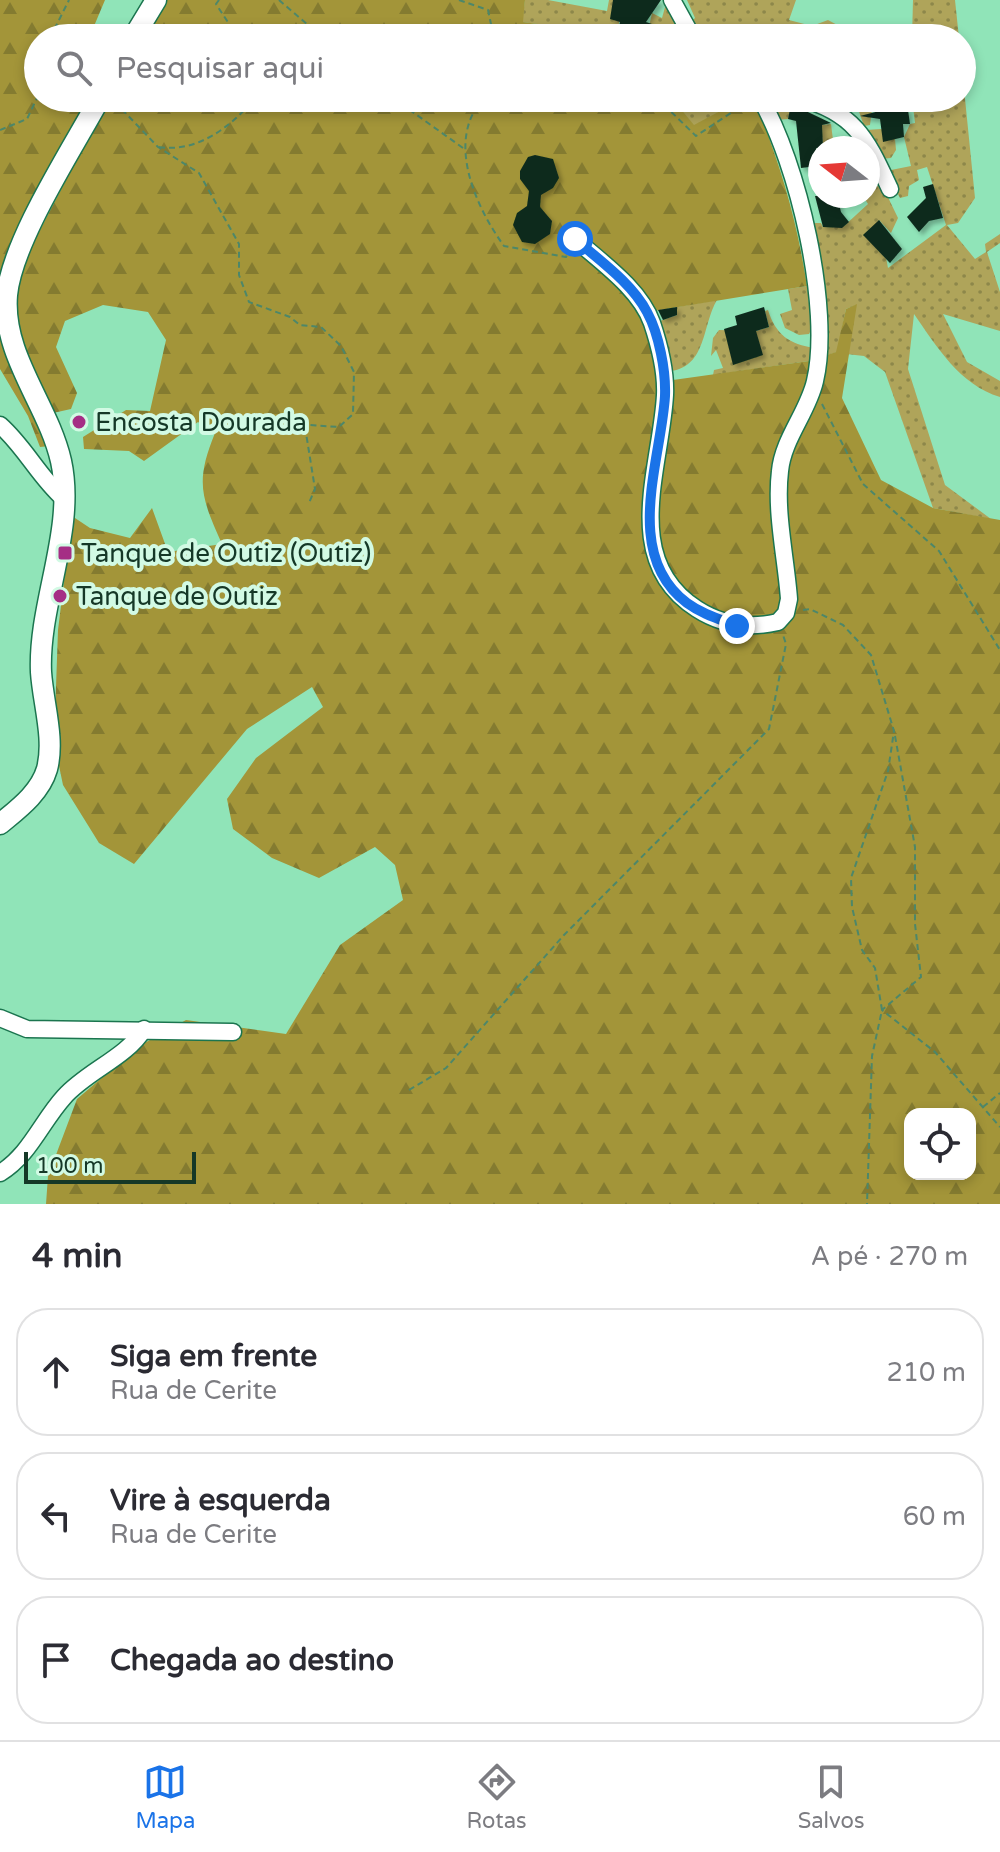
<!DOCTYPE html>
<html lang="pt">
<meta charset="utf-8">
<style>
:root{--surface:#fff;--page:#f7f7f7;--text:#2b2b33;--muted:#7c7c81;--line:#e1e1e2;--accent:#1a73e8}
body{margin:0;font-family:"Varela Round",sans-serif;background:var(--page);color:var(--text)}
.controls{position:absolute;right:24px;bottom:24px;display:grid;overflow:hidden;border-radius:16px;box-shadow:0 4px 12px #0003}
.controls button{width:72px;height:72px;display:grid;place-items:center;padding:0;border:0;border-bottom:2px solid var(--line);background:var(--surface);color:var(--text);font:40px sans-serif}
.compass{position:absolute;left:808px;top:136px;width:72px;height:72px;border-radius:50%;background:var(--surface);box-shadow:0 4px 12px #0003;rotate:287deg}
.scale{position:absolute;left:24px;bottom:20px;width:172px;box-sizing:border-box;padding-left:8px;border:4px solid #153827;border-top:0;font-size:22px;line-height:28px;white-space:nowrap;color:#153827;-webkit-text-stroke:6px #d2fae4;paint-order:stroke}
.stop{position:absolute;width:24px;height:24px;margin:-18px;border:6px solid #1a73e8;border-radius:50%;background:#fff}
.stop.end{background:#1a73e8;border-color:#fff;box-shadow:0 2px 8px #0008}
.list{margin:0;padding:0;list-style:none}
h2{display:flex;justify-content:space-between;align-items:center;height:104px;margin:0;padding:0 32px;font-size:34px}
h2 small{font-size:26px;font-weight:400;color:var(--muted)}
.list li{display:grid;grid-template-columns:52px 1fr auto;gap:24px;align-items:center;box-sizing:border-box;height:128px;margin:0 16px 16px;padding:0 16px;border:2px solid var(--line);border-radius:32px}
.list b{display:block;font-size:30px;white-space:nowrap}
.list p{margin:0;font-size:26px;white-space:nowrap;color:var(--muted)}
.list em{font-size:26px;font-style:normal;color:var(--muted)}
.icon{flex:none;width:44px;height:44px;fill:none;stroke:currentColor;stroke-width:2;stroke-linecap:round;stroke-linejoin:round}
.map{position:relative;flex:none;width:1000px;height:1204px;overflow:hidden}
.search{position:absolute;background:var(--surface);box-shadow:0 4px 12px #0003;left:24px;right:24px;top:24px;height:88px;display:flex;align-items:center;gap:20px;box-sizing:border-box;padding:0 28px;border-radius:44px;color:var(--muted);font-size:30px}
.sheet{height:536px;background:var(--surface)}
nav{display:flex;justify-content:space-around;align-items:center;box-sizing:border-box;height:112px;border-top:2px solid var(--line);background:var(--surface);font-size:22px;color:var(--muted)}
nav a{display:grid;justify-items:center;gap:4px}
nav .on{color:var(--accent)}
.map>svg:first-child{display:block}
.green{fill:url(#green-dots)}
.forest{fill:url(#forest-firs);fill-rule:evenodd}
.building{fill:#0d2b1d;filter:url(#shadow)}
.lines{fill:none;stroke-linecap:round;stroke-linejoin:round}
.minor-casing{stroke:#1b754f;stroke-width:19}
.major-casing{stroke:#1b754f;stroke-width:23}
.path{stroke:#4d8769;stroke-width:2;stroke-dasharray:6 4;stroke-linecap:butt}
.minor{stroke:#fff;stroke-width:16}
.major{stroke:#fff;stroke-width:20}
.route{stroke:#1a73e8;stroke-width:10}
.poi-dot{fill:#a52e85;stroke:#d2fae4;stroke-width:3}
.labels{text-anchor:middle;stroke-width:8;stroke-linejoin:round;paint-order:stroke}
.poi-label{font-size:26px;fill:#153827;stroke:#d2fae4;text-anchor:start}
</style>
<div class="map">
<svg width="1000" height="1204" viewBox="0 0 1000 1204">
<defs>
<pattern id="green-dots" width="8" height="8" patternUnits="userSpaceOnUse" patternTransform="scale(2)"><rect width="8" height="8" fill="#afa45a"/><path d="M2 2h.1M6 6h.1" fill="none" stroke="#8d874a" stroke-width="1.8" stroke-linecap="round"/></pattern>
<pattern id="forest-firs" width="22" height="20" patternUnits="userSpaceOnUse" patternTransform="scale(2)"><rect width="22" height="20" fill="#a39539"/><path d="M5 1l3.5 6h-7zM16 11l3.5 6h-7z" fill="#847b30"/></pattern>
<filter id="shadow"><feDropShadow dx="3.5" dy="3.5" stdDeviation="2" flood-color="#0004"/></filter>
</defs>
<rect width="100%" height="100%" fill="#90e4b8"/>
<!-- green -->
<g class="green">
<path d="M525 0H548L607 11 609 0H614C617 12 624 24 614 34L522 22Z"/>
<path d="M667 0 686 38 647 36 652 13 662 18Z"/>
<path d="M687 0H796L789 20 812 26 828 20 843 28V38H802L784 32 781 38H709L700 32 693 20 695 18Z"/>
<path d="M913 0H955L959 38H912Z"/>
<path d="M962 69 975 198 958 223 947 225 975 259 986 252 985 244 1000 234V243L987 252 1000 292V331L943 314 967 362 1000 381V397C960 385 937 347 914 314L908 369 945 485 991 519 933 508 885 372 864 356 846 354 856 305 846 309 837 352 828 355 813 223H821L823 227 844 226 868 204 863 196H868V182L884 189 898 218 891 233 879 220 888 268 946 225 927 167 917 170 919 180 909 186 908 196 900 198 886 171 911 166 904 137 910 124 915 123 912 98H962Z"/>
<path d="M672 98H710L733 104 694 126Z"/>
<path d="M768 98 792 102 788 119 776 120Z"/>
<path d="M877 98H900V107L884 106 872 110 870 125 864 126 856 103H871Z"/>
<path d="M831 124 834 148H820V153H817L816 149 823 147 821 125Z"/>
<path d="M881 129 895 139 896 150 891 158 880 159 866 130Z"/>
<path d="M807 286 812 328 809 334 799 335 785 328 780 314 792 310 788 289Z"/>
<path d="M717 300C702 325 707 366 671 371L657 322 677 315V307Z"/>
<path d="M768 310C776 335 789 344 815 348L809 361 713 375 714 370 723 368 716 350 711 356 713 338 719 330 756 331 769 327 765 311Z"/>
</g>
<!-- forest -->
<g class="forest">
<path d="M0 0H105L89 38H38V98H92L0 282Z"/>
<path d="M167 0H525L523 22 614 34 617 38H140L151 18Z"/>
<path d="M109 98H672L694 125 744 98H754C780 164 796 215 807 286L654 311 673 380 809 361 836 352 846 309 857 304 842 398 881 480 933 508 1000 520V1204H46L48 1176 77 1099 139 1046 186 1020 286 1034 340 945 403 900 395 865 375 847 319 878 272 858 233 829 227 799 256 758 323 707 312 687 247 729 134 864 99 843 63 785 58 761 55 715 58 630 72 516 90 528 130 538 152 508 168 552 222 544C201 497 195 482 215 433L198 422 144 461 129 451 84 449 83 437 126 410 150 411 166 340 148 312 103 305 65 321 56 347 77 393 71 409 53 413 13 319 19 270ZM910 1114H970V1174H910Z"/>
<path d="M0 323 50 446 40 447 28 416 0 369Z"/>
</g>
<!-- building -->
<g class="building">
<path d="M613 0H661L646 22 652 24 647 36 627 28 626 33 618 31 620 22 610 19Z"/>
<path d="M791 104 831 123 822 125 823 148H816L819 188H814L809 167 801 168 796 121 788 119Z"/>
<path d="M887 109 908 110 910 124H903L904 137 883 142 880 119 860 116Z"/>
<path d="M535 155 553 159 559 178 553 188 541 195 540 207 552 221 550 234 535 244 522 242 513 225 517 213 527 206 529 191 520 179V171L528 157Z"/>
<path d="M933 184 943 218 929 221 919 232 907 217 926 198 923 187Z"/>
<path d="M815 196H837L841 212 849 222 842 228 823 227Z"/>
<path d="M879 220 902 249 890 263 863 235Z"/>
<path d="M677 307V315L663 320 658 310Z"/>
<path d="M764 307 769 327 756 331 763 355 733 365 724 329 737 325 735 316Z"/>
</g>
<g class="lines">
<defs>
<g id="minor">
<path d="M672 0 693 38"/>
<path d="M800 98C856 113 867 140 890 189"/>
<path d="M575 239C601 262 640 289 652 323 659 344 666 373 665 395 661 468 620 560 697 609 722 625 749 629 778 622L786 613 789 599C786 558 775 512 780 471 783 439 808 412 815 381 832 309 798 162 760 98"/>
<path d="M0 425C25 447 39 477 64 499"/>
<path d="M0 1018 27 1029 233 1032"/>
<path d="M0 1173C29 1156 42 1121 64 1097 87 1071 126 1058 144 1029"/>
</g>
<g id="major">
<path d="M133 38 156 0"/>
<path d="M0 824C18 809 40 793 47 769 55 739 43 703 41 672 38 603 76 530 61 461 48 404 2 356 7 295 12 241 73 148 100 98"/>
</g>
</defs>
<!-- minor casing -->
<use href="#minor" class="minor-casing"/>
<!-- major casing -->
<use href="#major" class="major-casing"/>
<!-- path -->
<g class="path">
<path d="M219 0 216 4 233 30 251 38"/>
<path d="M279 0 323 38"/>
<path d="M459 0 488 10 494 38"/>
<path d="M50 38 69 0"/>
<path d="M393 98 463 148"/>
<path d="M484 98C445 139 475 206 504 246L566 257 568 253"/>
<path d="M657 98 696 136 746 103"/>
<path d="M115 102 158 147 199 173 239 244V275L249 302 290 317 300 325 321 327 341 346 354 372 353 414 339 427 309 425 306 433 315 489 309 503"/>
<path d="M0 130 27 119 38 96"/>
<path d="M159 147C197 153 231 127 255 98"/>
<path d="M822 404 863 484 939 551 1000 650"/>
<path d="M803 610 810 609 843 625 871 655 894 731 888 771 851 878 852 907 862 950 875 968 882 1010 872 1056 867 1204"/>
<path d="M895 736 915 847V924L921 977 882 1010 935 1052 1000 1127"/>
<path d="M409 1090 446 1068 564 935 769 729 786 644 783 635"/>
<path d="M983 1107 1000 1093"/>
</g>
<!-- minor -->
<use href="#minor" class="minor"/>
<!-- major -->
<use href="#major" class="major"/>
</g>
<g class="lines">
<!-- route -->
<path class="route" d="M575 239C599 260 632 283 647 312 659 334 666 371 665 396 661 461 622 554 687 603 702 614 719 619 737 626"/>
</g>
<!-- markers -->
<g class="poi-dot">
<circle cx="79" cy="422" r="8"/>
<rect x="57" y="545" width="16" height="16" rx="4"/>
<circle cx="60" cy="596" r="8"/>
</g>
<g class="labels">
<!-- poi labels -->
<g class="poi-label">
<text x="95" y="431">Encosta Dourada</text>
<text x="81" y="562">Tanque de Outiz (Outiz)</text>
<text x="76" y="605">Tanque de Outiz</text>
</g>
</g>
</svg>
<div class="controls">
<button><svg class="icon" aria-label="locate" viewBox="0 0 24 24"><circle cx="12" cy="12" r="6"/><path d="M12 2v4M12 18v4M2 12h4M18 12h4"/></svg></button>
</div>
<svg class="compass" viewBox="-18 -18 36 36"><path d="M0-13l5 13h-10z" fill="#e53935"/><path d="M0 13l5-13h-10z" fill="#7c7c81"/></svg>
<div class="scale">100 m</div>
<div class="stop" style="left:575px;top:239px"></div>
<div class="stop end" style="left:737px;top:626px"></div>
<div class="search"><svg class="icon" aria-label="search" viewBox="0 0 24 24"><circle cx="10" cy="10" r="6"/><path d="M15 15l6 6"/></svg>Pesquisar aqui</div>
</div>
<section class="sheet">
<h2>4 min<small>A pé · 270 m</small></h2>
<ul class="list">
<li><svg class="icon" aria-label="ahead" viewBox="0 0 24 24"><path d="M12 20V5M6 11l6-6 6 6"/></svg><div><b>Siga em frente</b><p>Rua de Cerite</p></div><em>210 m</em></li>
<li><svg class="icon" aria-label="left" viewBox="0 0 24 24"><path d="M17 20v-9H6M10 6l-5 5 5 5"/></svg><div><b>Vire à esquerda</b><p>Rua de Cerite</p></div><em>60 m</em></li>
<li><svg class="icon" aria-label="arrive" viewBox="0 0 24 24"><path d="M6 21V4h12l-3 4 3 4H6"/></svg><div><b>Chegada ao destino</b></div></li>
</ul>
</section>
<nav>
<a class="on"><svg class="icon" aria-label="map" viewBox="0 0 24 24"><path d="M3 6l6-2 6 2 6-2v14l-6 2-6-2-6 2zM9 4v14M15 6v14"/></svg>Mapa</a>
<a><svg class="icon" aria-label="directions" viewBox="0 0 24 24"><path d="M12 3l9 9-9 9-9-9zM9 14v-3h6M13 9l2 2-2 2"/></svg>Rotas</a>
<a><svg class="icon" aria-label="saved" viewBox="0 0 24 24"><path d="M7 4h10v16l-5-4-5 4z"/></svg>Salvos</a>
</nav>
